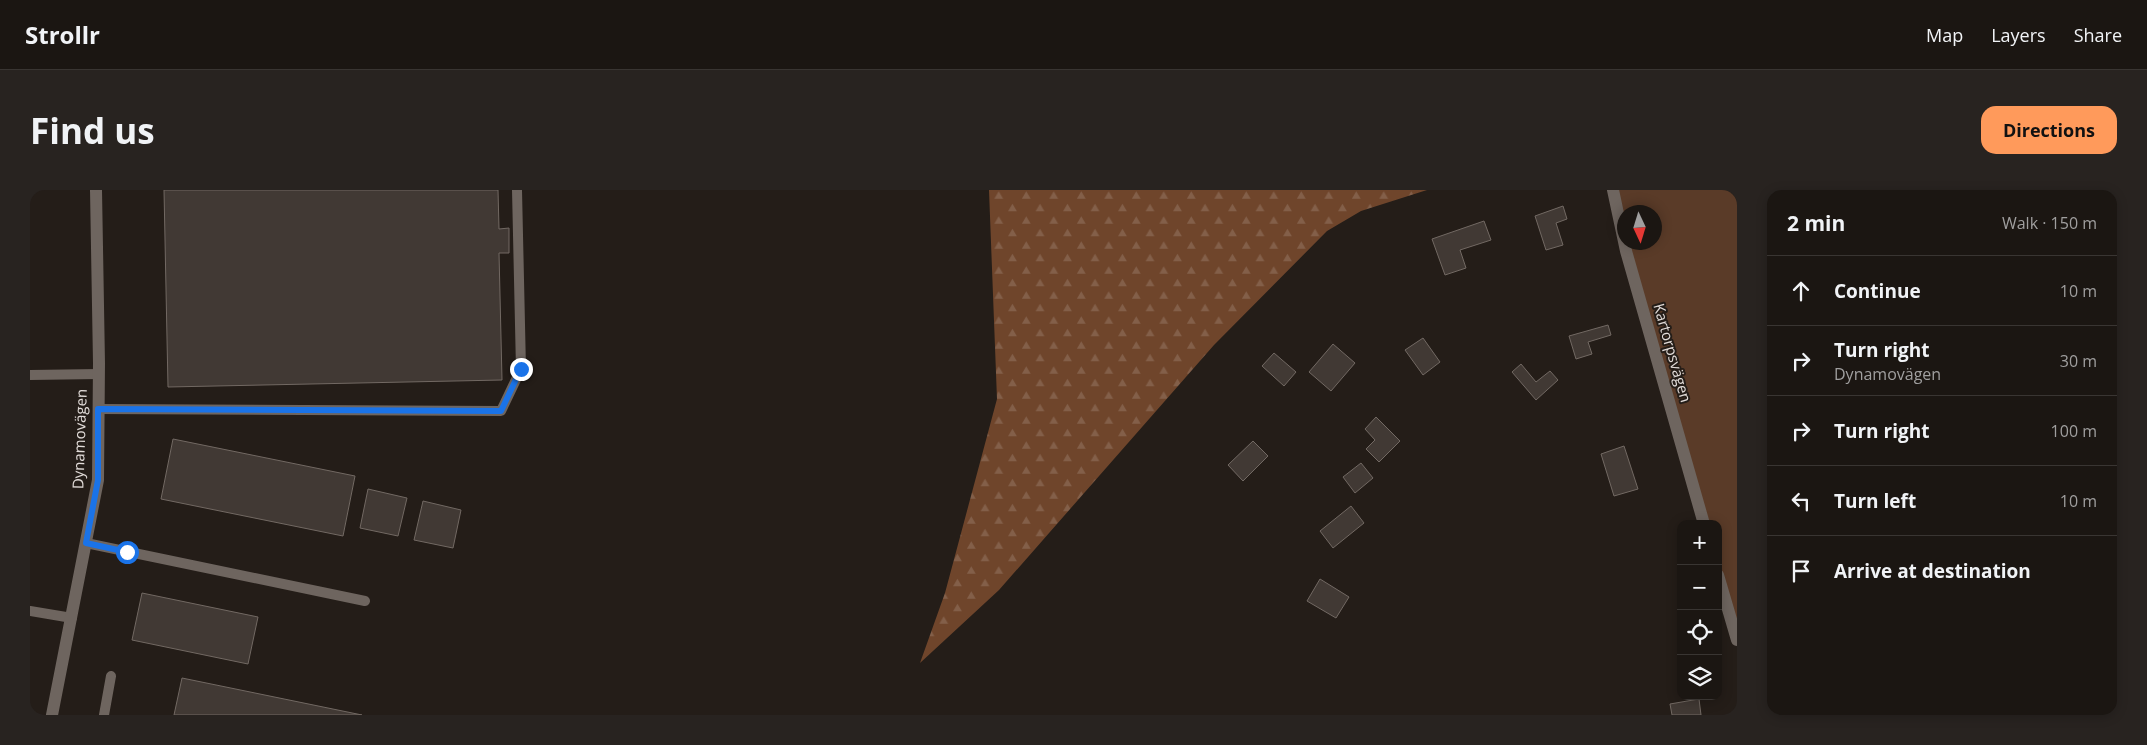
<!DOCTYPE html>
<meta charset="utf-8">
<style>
:root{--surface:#1b1612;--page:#282320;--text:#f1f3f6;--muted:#a09f9f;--line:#393532;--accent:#ff9a5b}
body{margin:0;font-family:"Open Sans",sans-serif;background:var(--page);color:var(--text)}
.controls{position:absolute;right:15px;bottom:15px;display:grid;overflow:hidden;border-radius:10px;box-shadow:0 2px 12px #0003}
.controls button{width:45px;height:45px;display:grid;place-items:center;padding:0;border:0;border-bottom:1px solid var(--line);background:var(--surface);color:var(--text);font:25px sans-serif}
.compass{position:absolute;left:1587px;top:15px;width:45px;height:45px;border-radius:50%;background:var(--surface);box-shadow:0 2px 12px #0003;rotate:176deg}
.stop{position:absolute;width:15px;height:15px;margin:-11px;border:4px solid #1a73e8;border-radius:50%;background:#fff}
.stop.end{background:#1a73e8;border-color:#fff;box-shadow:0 1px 5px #0008}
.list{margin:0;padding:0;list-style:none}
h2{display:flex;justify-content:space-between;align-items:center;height:65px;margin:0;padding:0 20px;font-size:21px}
h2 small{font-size:16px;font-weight:400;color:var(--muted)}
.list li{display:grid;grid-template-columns:32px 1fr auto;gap:15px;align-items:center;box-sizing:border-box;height:70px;padding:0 20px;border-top:1px solid var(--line)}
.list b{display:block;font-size:19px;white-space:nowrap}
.list p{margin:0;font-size:16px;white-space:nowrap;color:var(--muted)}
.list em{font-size:16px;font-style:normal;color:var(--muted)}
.icon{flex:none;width:28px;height:28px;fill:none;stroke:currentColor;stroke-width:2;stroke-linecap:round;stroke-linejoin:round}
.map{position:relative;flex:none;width:1707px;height:525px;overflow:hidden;border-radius:15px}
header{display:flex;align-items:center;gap:30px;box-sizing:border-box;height:70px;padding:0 25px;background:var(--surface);border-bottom:1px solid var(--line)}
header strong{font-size:24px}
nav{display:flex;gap:28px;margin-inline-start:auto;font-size:18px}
.intro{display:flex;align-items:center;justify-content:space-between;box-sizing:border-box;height:120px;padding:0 30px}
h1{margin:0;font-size:35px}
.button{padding:12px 22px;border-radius:15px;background:var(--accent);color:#111;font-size:18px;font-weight:700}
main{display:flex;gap:30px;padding:0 30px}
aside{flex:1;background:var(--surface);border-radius:15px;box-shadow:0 2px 12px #0003}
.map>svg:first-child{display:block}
.green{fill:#5a3b28}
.forest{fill:url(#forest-firs)}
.building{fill:#413934;stroke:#726963}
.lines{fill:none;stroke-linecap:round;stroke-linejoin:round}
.lane{stroke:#6e655f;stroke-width:10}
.street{stroke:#6e655f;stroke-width:12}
.route{stroke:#1a73e8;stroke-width:6}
.labels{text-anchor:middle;stroke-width:4;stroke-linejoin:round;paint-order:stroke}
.street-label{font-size:15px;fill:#e2dcd9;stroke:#241d18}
</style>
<header>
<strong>Strollr</strong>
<nav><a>Map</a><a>Layers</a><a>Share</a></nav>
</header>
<div class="intro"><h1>Find us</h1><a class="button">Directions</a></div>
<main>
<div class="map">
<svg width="1707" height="525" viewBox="0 0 1707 525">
<defs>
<pattern id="forest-firs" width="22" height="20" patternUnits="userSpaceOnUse" patternTransform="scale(1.25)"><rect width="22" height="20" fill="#6f452b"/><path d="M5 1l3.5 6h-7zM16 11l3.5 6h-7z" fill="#835f49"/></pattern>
</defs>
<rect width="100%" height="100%" fill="#241d18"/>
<!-- green -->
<path class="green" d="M1584 0H1707V437L1688 370V334H1678L1599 53 1624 52V22H1594V36Z"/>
<!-- forest -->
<path class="forest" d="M959 0H1397L1331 21 1297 41 1184 155 969 400 890 473 915 403 967 209Z"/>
<!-- building -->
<g class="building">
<path d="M134 0H468L469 39 479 38V63H469L472 190 138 197Z"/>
<path d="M1533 16 1537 29 1526 33 1533 55 1516 60 1505 26Z"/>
<path d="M1454 31 1461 50 1430 60 1436 78 1415 85 1402 49Z"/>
<path d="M1578 135 1581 145 1558 152 1562 164 1546 169 1539 146Z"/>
<path d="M1393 148 1410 172 1393 185 1375 160Z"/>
<path d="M1303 154 1325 173 1301 201 1279 182Z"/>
<path d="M1244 163 1266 182 1254 196 1232 176Z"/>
<path d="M1491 174 1506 192 1520 181 1528 190 1506 210 1482 182Z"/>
<path d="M1346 227 1370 251 1349 272 1336 259 1345 250 1335 239Z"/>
<path d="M143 249 325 286 313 346 131 309Z"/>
<path d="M1223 251 1238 266 1213 291 1198 275Z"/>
<path d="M1594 256 1608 299 1584 306 1571 264Z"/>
<path d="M1331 273 1343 288 1325 303 1313 287Z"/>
<path d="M338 299 377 308 368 346 330 338Z"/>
<path d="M393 311 431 320 423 358 384 350Z"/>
<path d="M1321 316 1334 333 1303 358 1290 341Z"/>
<path d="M1290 389 1319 407 1306 428 1277 411Z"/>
<path d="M112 403 228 427 218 474 102 450Z"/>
<path d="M152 488 332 525H144Z"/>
<path d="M1669 509 1671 525H1642L1640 514Z"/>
</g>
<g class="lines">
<!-- lane -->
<g class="lane">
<path d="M0 185 69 184"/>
<path d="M68 219 471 221 491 179 487 0"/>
<path d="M56 353 335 411"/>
<path d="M0 421 42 428"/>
<path d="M74 525 81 486"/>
</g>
<!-- street -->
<g class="street">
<path d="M1583 0 1596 61 1674 334"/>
<path d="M1688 385 1707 450"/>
<path d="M22 525 68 290 69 173 66 0"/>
</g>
</g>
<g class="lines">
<!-- route -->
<path class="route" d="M97 362 56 353 68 290V219L471 221 491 179"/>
</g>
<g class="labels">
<!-- street labels -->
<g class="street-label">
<text transform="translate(1642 163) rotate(74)" y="5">Kartorpsvägen</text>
<text transform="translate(50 249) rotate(-88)" y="5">Dynamovägen</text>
</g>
</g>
</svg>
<div class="controls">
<button>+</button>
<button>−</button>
<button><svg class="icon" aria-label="locate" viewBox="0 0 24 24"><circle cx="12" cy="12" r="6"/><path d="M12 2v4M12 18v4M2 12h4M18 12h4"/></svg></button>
<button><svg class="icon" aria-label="layers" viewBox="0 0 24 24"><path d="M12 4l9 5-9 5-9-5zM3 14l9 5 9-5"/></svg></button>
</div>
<svg class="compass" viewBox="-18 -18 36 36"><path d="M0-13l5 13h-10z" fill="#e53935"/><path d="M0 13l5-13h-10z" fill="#a09f9f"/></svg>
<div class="stop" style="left:97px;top:362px"></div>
<div class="stop end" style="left:491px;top:179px"></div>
</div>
<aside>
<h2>2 min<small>Walk · 150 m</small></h2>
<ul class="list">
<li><svg class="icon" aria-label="ahead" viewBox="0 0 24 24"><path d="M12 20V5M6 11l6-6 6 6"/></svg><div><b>Continue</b></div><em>10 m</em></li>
<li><svg class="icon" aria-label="right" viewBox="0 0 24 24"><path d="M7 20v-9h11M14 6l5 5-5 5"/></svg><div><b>Turn right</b><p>Dynamovägen</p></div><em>30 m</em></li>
<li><svg class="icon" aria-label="right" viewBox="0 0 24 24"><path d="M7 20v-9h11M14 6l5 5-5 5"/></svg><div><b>Turn right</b></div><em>100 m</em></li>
<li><svg class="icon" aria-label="left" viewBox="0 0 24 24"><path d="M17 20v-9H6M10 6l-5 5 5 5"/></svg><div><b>Turn left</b></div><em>10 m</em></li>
<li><svg class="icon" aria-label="arrive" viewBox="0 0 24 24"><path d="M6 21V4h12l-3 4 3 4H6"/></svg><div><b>Arrive at destination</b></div></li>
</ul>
</aside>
</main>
